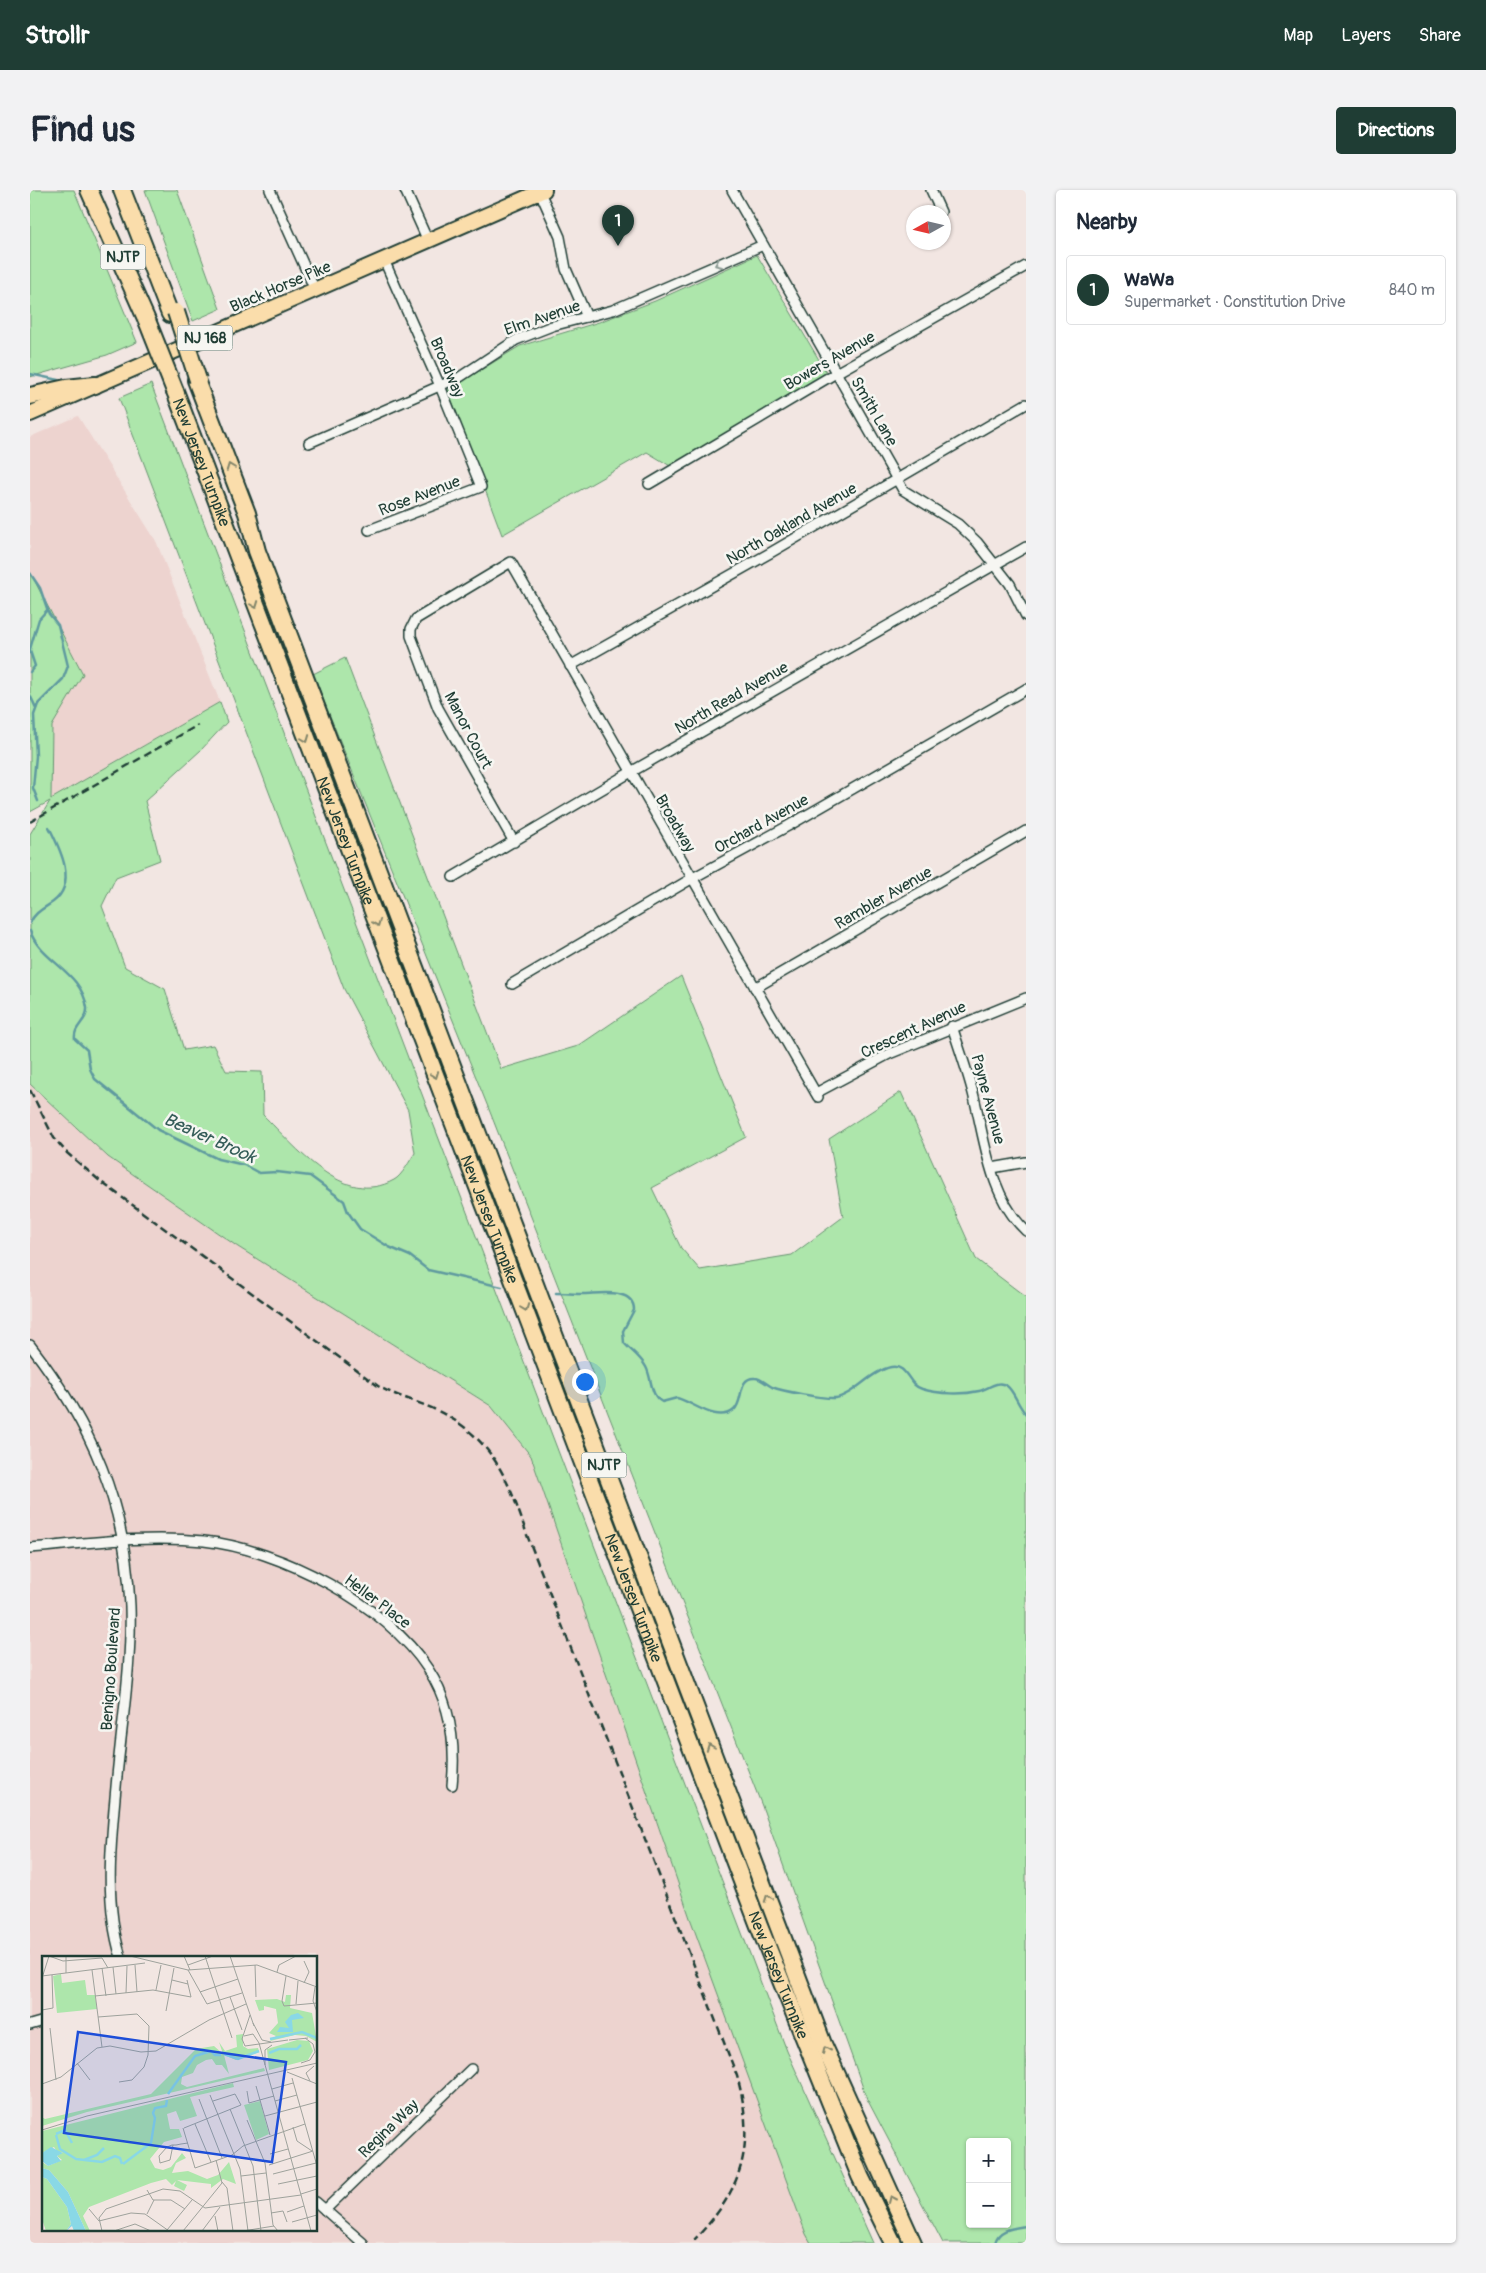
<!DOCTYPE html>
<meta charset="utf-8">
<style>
:root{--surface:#fff;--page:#f2f2f3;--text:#1f2937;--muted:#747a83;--line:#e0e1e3;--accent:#1f3d34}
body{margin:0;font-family:Pangolin,sans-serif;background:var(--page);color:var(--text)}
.controls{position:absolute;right:15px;bottom:15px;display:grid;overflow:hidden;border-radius:5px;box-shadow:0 1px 4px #0004}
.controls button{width:45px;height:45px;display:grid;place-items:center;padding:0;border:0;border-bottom:1px solid var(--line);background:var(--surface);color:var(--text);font:25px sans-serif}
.compass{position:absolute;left:876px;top:15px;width:45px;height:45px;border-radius:50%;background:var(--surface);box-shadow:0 1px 4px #0004;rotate:262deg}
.you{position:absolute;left:554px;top:1191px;width:18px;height:18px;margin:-12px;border:4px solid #fff;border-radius:50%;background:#1a73e8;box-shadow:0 0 0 8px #1a73e833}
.badge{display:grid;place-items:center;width:32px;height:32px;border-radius:50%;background:var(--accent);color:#fff;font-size:16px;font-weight:700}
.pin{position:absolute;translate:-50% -41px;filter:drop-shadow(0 1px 2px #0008)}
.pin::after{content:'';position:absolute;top:26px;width:18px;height:15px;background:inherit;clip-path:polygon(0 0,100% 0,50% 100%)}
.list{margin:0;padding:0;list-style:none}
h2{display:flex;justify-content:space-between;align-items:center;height:65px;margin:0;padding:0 20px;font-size:21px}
h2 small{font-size:16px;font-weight:400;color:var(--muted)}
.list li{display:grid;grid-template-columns:32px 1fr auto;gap:15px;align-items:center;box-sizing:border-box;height:70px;margin:0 10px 10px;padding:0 10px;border:1px solid var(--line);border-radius:5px}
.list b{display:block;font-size:19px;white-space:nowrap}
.list p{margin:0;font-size:16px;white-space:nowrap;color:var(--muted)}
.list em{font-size:16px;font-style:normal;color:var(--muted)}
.map{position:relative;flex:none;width:996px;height:2053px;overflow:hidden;border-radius:5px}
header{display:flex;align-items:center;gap:30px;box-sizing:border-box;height:70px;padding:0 25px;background:var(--accent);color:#fff}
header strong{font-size:24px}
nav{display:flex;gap:28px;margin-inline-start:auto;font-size:18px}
.intro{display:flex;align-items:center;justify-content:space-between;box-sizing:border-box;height:120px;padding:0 30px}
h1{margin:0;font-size:35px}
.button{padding:12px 22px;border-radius:5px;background:var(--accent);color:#fff;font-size:18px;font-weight:700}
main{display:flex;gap:30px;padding:0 30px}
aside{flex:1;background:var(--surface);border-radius:5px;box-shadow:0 1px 4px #0004}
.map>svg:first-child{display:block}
.built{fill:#edd3cf;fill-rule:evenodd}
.green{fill:#ade6ab;stroke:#669270;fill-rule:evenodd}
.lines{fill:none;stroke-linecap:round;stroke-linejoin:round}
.stream{stroke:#5f9a9f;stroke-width:2.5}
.street-casing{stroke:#1f3d34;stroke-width:12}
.primary-casing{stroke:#1f3d34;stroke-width:18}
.highway-casing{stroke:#1f3d34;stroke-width:20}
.street{stroke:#f6f6f2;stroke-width:9}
.primary{stroke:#faddab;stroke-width:14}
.highway{stroke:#faddab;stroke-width:16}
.rail{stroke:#1f3d34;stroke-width:2.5;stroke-dasharray:8 4;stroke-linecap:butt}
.highway-bridge-casing{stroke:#1f3d34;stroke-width:20;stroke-linecap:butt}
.highway-bridge{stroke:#faddab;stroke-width:16}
.oneway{stroke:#8a9a93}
.oneway2{stroke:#82856a}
.labels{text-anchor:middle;stroke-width:5;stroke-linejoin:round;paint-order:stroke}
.shield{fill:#f6f6f2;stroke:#60746d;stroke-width:1}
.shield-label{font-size:15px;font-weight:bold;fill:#1f3d34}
.street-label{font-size:16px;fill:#1f3d34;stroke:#f6f6f2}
.water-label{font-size:18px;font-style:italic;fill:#345c58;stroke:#f6f6f2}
.inset-river{fill:none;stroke:#89d8e6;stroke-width:2.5}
.inset-road{fill:none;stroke:#9ea29c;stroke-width:1}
.view{fill:#1d4ed8;fill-opacity:0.15;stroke:#1d4ed8;stroke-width:2.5}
.inset-edge{fill:none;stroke:#1f3d34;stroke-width:2.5}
</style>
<header>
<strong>Strollr</strong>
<nav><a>Map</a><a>Layers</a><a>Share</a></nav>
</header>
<div class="intro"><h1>Find us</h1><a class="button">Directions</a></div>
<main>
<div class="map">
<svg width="996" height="2053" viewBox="0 0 996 2053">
<rect width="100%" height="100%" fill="#f2e6e2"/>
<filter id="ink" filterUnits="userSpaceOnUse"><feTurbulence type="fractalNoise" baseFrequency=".02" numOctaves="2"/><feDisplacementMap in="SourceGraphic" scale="10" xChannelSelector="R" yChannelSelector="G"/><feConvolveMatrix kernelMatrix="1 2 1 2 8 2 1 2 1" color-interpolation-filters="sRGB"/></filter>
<g filter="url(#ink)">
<!-- built -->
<g class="built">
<path d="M48 226 126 351 190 512 21 609 22 536 53 484 0 382V247Z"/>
<path d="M0 894 78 967 208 1057 461 1216 501 1266 660 1728 781 2053H0ZM14 1767H286V2039H14Z"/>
</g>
<!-- green -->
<g class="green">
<path d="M0 0H44L107 152 77 165 0 187Z"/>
<path d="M115 0H147L190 119 163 131Z"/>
<path d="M727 65 798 185 642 277 617 262 472 345 418 200 490 156 569 132 625 111Z"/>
<path d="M121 194 757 1861 843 2053H781L776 2044 660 1728 501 1266 461 1216 208 1057 78 967 0 894V644L20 611 0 622V382L53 484 22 536 21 609 190 512 197 532 171 560 115 611 130 670 86 687 72 716 95 777 135 799 154 860 183 855 196 881 232 882 233 925C266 957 313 1018 364 990 372 986 380 970 385 963L378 920 314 799 89 208Z"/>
<path d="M315 468 471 879 548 856 651 786 716 947 622 998 651 1058 670 1080 762 1065 813 1027 799 949 871 902 946 1069 996 1107V2053H913L837 1909 732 1616 460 922 283 484ZM940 1952H977V2034H940Z"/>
</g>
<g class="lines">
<!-- stream -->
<g class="stream">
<path d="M0 184 28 190"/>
<path d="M0 383 10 398 19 424 28 435 38 476 33 489 8 514 4 525 6 566 3 598 8 611"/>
<path d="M0 459 9 429 18 419"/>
<path d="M0 461 5 476 0 482"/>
<path d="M0 505 6 518"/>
<path d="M0 733C5 722 13 719 23 712 48 693 30 659 19 637"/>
<path d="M0 741C11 772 52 781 57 818 58 831 43 836 45 849L57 860 60 879 65 889 128 940 188 969 214 975 229 983 247 982 280 986 314 1011 318 1022 330 1039 359 1057 380 1066 398 1080 472 1097"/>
<path d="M526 1103C535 1103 544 1104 554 1104 568 1104 604 1097 604 1120L593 1141 594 1153C602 1162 610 1166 616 1177 622 1188 620 1206 632 1212L647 1208C663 1212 687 1234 704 1220 714 1212 707 1187 725 1188 731 1188 736 1194 742 1197 752 1201 794 1209 805 1208 821 1207 841 1181 861 1177 878 1174 877 1195 892 1199 909 1204 932 1205 949 1201 958 1199 968 1189 977 1196 984 1201 988 1216 996 1224"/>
<path d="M965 2053C968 2039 984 2038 996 2036"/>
</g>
<defs>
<g id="street">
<path d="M240 0 285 100"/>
<path d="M375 0 398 51"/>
<path d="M509 0 530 47 536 79 557 127"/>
<path d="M702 0 873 300 928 334 947 352 980 394 996 426"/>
<path d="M901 0 911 22"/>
<path d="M279 253 430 187 486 150 522 136 583 120 733 55"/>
<path d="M619 294 806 183 996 76"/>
<path d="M339 340 451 297 410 196 354 70"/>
<path d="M540 476 740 363 996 214"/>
<path d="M484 652 408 518 381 446V439L386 429 481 372 788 907"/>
<path d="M423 687 601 582 996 357"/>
<path d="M482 794 661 689 758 636 996 499"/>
<path d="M725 798 996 641"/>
<path d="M922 836C929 858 937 880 943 903 955 949 959 1006 996 1041"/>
<path d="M786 903 859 864 996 808"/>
<path d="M962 978 996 972"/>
<path d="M0 1155C62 1235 96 1314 100 1416 102 1476 91 1538 86 1597 81 1652 74 1713 91 1767"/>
<path d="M0 1358C58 1353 116 1345 174 1351 250 1359 356 1414 398 1479 421 1514 426 1555 422 1595"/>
<path d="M0 1835 14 1831"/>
<path d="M286 2012 333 2053"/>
<path d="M295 2020 441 1879"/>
</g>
<path id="primary" d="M0 224 514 0"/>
<g id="highway">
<path d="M59 0 118 133"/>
<path d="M92 0 140 124"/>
<path d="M166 190 217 323 227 361 793 1854 883 2053"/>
<path id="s1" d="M145 201 729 1736 830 1986 863 2053"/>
<path d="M0 206 36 198 65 195"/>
</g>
</defs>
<!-- street casing -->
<use href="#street" class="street-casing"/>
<!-- primary casing -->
<use href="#primary" class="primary-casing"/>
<!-- highway casing -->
<use href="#highway" class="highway-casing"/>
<!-- street -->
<use href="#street" class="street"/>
<!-- primary -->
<use href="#primary" class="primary"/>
<!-- highway -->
<use href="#highway" class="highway"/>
<!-- rail -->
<g class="rail">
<path d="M0 632 168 535"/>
<path d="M0 900 24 948 37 963 70 991 348 1196C367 1207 388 1211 408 1221 463 1248 479 1291 497 1345L707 1886C726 1955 713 2000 664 2050"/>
</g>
<defs>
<g id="highway-bridge">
<path d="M146 122 168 190"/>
<path d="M118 133 145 201"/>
</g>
</defs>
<!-- highway-bridge casing -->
<use href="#highway-bridge" class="highway-bridge-casing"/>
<!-- highway-bridge -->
<use href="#highway-bridge" class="highway-bridge"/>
</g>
<!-- one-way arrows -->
<defs><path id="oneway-chevron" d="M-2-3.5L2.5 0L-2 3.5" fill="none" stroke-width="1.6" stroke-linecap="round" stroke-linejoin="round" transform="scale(1.25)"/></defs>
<use class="oneway" href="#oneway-chevron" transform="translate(688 74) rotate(157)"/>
<g class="oneway2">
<use href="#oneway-chevron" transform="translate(200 277) rotate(-111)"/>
<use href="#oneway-chevron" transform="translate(225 415) rotate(69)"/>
<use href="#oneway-chevron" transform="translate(276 549) rotate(69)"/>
<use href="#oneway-chevron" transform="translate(347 733) rotate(69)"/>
<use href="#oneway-chevron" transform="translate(405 885) rotate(69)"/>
<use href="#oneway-chevron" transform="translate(495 1118) rotate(69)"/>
<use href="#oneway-chevron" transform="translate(680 1557) rotate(-111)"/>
<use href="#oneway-chevron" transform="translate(738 1708) rotate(-111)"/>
<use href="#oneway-chevron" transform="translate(796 1860) rotate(-114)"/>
<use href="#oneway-chevron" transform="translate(862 2009) rotate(-114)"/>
</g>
</g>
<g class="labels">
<!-- shield labels -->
<g class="shield">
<rect x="70.5" y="54.5" width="45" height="25" rx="4"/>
<rect x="147.5" y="135.5" width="55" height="25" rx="4"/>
<rect x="551.5" y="1262.5" width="45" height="25" rx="4"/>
</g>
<g class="shield-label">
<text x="93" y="72">NJTP</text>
<text x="175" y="153">NJ 168</text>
<text x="574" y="1280">NJTP</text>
</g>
<!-- street labels -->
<g class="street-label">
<text transform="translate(250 96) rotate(-23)" y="6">Black Horse Pike</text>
<text transform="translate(512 127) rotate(-19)" y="6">Elm Avenue</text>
<text transform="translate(799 170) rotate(-30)" y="6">Bowers Avenue</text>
<text transform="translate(418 177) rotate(67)" y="6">Broadway</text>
<text transform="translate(845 221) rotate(60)" y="6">Smith Lane</text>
<text dy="6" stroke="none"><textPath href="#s1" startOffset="76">New Jersey Turnpike</textPath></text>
<text transform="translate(389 305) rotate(-21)" y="6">Rose Avenue</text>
<text transform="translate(761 333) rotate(-30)" y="6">North Oakland Avenue</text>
<text transform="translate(701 507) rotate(-30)" y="6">North Read Avenue</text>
<text transform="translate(439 540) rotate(62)" y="6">Manor Court</text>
<text transform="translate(646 633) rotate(60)" y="6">Broadway</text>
<text transform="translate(731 633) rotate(-29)" y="6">Orchard Avenue</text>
<text dy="6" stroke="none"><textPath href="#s1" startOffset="481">New Jersey Turnpike</textPath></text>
<text transform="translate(853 707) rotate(-30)" y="6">Rambler Avenue</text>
<text transform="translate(883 839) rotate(-25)" y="6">Crescent Avenue</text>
<text transform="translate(959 909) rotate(75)" y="6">Payne Avenue</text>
<text dy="6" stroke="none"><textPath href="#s1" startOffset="886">New Jersey Turnpike</textPath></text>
<text dy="6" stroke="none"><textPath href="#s1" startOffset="1291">New Jersey Turnpike</textPath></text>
<text transform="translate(348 1411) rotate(37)" y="6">Heller Place</text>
<text transform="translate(80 1479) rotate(-86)" y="6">Benigno Boulevard</text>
<text dy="6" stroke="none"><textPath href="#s1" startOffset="1695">New Jersey Turnpike</textPath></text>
<text transform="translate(358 1938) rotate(-44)" y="6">Regina Way</text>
</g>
<!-- water labels -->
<g class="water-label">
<text transform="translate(180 948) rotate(24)" y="6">Beaver Brook</text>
</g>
</g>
<!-- overview -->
<g transform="translate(12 1766)">
<rect width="275" height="275" fill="#f2e6e2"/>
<path d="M19 18 20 27 43 24 45 39H53L55 53 15 57 11 20ZM244 39H249L248 52 270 57 275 86 264 80 253 79 228 85 234 80 227 77 236 67 234 53 222 50V54L217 55 213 44 235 43 243 46ZM201 78V90L206 93 216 92 217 96 194 104 182 99 187 118 180 109H174L170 103 164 104 155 109 151 117 140 121 139 128 145 131 222 112 223 115 45 156 0 170V161L3 163 109 138 154 93 172 90 181 98 177 86 183 95 195 91 194 79ZM255 84 267 85 271 95 266 104 227 114 225 93ZM191 127 192 131 148 141 155 160 138 165 134 155 125 158 128 173H137L140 181 122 186 108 203 113 212 121 214 129 211 140 197 144 202 134 207 130 217 146 215 165 223 176 219 187 206 194 228 181 223 169 232V228L135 224 145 229 142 235 132 230 134 225 130 229 124 223 109 227 47 251 41 260 48 275H44L26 236 7 214 0 212V206L6 210 20 204 15 200 21 196 16 197 12 191 0 197V175ZM218 145 227 178 214 184 202 149ZM0 221 5 223 25 251 29 268 24 275H4L0 263Z" fill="#ade6ab"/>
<path d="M256 57 262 62 250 64 251 76H235L238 71 247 72 243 66 249 59ZM9 191 21 197 15 200 19 205 6 210 0 205V197ZM0 212 7 214 26 236 44 275H32L30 270 24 275 29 268 25 251 5 223 0 221Z" fill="#89d8e6"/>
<path class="inset-river" d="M228 83 260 76 275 82M227 97 237 93H255L259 89M182 98 196 103 217 95M126 138 153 100 169 95 173 99H179M14 178 23 174 30 187M14 179 18 193 34 203 60 206 73 200 78 202 80 208M42 204 55 199 62 192M81 208 109 187 113 162 111 157 113 152 124 150 125 144"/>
<path class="inset-road" d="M24 0V17M88 0 146 14 215 9 275 31M142 0 148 14M163 0 190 82M188 0 202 41M262 5 267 16 262 27M93 9 95 36M146 9 171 0M213 9 214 41M71 11 74 38M60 12 64 40M50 14 60 91M146 14 165 48 200 37M235 16 237 9 254 0M1 19 7 0 21 5 60 2 66 12M0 20 103 7M244 20 240 45 242 50 275 47M130 24 146 28M273 31 271 45 275 56M114 34 119 9M158 36 196 23M84 37 85 10M53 40 111 34 149 41 145 24M188 41 200 74M202 41 212 70M254 48 256 25M0 54 11 52 10 19M124 55 132 12M208 59 200 83 203 90 246 84M56 61 95 58 107 70 106 99 102 111 90 124 77 126M211 67 220 84 229 86M8 72 14 124M202 80 211 78 217 87M247 84 266 82M217 87 269 275M35 107 48 124M259 107 268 104 273 96 271 88 263 82M223 109V94L230 89M245 116 275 128M250 122 275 210M268 125 264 117 272 110M0 128 19 121 55 92 68 90 99 96 114 95 167 64 204 48M214 130 228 179M230 133 251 127M205 135 207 147 232 140M168 139 198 213 206 275M157 143 180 202M233 145 255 139M188 153 211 210 219 275M223 160 275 146M205 164 223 207 231 269 236 275M153 168 169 206M251 171 255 185 270 195M141 172 153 212 190 199 201 190 263 168M142 172 199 149 193 138 171 145M0 174 45 160 275 107M131 189 128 204 118 207 117 200 125 191 130 189H134L139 188 146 187M228 198 246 193M227 209 271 195M231 218 274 207M199 220 224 217M180 226 185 232 191 275M236 228 275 220M105 234 111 244H129L143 253M259 238 275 233M47 253 57 265 89 257 103 258 127 275M245 256 262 250M229 257 241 255 245 266M105 258 112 244M173 260 176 275M250 266 275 259M125 274 150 244M60 275 57 262 64 253 121 233 138 235 163 252 259 239M72 275 93 268 109 275M141 275 180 227 174 204M160 275 178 251M201 275 232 270"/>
<path class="view" d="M36 76 244 106 230 206 22 177Z"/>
<rect width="275" height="275" class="inset-edge"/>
</g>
</svg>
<div class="controls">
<button>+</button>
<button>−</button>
</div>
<svg class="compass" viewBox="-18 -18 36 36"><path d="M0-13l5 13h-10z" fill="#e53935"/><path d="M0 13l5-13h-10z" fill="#747a83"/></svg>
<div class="you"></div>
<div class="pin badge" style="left:588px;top:56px">1</div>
</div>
<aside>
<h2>Nearby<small></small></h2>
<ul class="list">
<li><span class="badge">1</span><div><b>WaWa</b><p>Supermarket · Constitution Drive</p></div><em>840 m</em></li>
</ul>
</aside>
</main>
